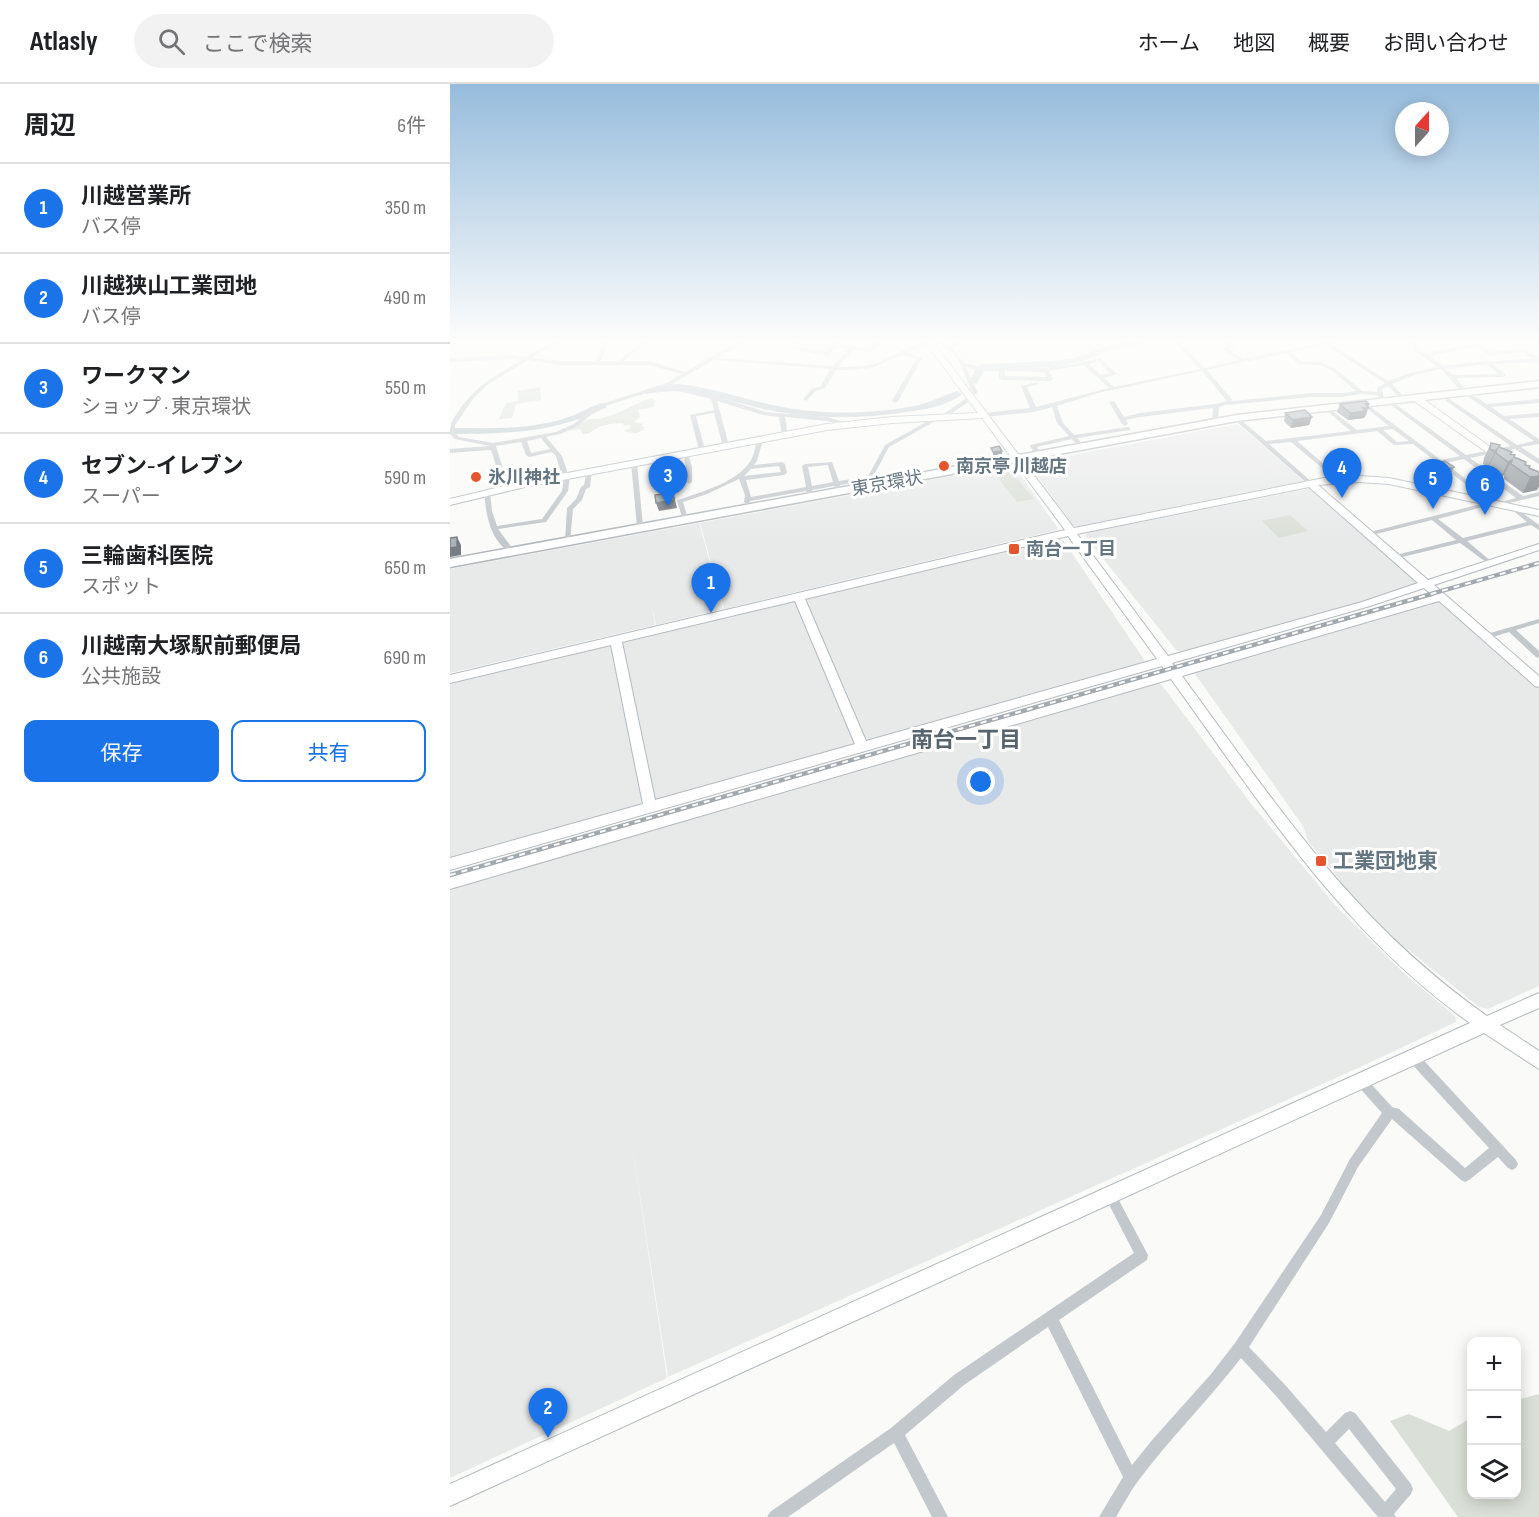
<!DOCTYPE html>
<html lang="ja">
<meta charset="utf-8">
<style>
:root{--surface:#fff;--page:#f2f2f2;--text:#202124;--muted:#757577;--line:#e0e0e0;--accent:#1a73e8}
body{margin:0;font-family:"Sofia Sans Condensed","Noto Sans JP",sans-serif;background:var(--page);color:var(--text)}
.controls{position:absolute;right:18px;bottom:18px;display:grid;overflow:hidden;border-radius:12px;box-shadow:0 3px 15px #0003}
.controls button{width:54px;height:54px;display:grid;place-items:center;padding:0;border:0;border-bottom:2px solid var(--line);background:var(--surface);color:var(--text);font:30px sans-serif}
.compass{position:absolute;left:945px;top:18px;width:54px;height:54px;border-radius:50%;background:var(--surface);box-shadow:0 3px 15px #0003;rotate:21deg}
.you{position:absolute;left:531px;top:698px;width:21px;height:21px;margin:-15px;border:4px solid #fff;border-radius:50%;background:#1a73e8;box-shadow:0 0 0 9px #1a73e833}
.badge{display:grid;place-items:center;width:39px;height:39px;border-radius:50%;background:var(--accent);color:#fff;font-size:20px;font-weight:700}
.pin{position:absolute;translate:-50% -50px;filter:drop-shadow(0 2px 3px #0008)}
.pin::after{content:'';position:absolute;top:32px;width:21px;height:18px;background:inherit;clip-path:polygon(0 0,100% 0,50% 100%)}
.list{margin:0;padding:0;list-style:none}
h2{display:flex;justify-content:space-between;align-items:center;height:78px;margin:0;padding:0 24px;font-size:26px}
h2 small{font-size:20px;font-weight:400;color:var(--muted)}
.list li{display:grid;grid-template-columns:39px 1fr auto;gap:18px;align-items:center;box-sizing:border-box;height:90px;padding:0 24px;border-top:2px solid var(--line)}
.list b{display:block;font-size:22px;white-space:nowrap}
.list p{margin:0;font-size:20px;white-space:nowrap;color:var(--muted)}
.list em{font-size:20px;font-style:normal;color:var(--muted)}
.actions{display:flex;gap:12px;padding:18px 24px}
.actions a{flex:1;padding:14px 0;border:2px solid var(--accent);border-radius:12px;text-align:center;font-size:21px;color:var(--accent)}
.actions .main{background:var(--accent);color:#fff}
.icon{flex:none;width:33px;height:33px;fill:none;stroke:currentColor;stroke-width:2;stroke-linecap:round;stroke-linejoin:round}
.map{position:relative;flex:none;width:1089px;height:1433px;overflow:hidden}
header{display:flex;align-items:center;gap:36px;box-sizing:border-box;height:84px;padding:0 30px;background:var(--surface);border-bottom:2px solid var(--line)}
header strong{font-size:28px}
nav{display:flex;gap:33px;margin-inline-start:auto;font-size:21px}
.search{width:420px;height:54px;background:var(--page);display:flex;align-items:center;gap:15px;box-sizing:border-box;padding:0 21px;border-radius:33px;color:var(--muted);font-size:22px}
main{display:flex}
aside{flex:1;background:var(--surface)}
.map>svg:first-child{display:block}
.built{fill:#e8e9e9}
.green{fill:#dadfd7}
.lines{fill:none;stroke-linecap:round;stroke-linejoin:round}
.river{fill:#bbc7cb;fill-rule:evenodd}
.secondary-casing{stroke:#b3babf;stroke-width:2}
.highway-casing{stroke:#b4b9bd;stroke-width:3}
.street{fill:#c3c8cc;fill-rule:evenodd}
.secondary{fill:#fff;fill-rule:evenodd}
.highway{fill:#fff;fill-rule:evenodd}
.rail-casing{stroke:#a2aab0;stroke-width:4.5}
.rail{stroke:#fff;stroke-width:2;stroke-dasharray:6;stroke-linecap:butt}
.wall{fill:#929a9f}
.shaded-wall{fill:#777d82}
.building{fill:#aab3b9;stroke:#777d82;stroke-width:1.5}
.poi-dot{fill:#e4572e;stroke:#fff;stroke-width:2}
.labels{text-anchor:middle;stroke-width:6;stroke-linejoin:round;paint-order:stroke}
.far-poi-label{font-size:18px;font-weight:bold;fill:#657683;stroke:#fff;text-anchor:start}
.far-street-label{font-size:18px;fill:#657683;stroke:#fff}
.poi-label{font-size:21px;font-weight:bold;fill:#657683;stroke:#fff;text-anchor:start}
.neighbourhood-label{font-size:22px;font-weight:bold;fill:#57646e;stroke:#fff}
</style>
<header>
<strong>Atlasly</strong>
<div class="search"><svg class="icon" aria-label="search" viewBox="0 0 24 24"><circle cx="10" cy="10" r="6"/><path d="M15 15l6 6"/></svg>ここで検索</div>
<nav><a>ホーム</a><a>地図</a><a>概要</a><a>お問い合わせ</a></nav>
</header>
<main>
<aside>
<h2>周辺<small>6件</small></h2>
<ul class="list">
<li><span class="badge">1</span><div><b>川越営業所</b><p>バス停</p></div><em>350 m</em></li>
<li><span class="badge">2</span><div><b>川越狭山工業団地</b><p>バス停</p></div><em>490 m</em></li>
<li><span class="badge">3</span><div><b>ワークマン</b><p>ショップ · 東京環状</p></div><em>550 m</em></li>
<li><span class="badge">4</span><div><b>セブン-イレブン</b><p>スーパー</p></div><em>590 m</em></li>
<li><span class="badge">5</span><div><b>三輪歯科医院</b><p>スポット</p></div><em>650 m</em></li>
<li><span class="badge">6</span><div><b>川越南大塚駅前郵便局</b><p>公共施設</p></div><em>690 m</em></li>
</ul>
<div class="actions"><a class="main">保存</a><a>共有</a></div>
</aside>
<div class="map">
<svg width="1089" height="1433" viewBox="0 0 1089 1433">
<rect width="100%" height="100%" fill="#fafaf8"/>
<!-- built -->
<g class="built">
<path d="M351 258H431L421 265 386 261 377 268 345 264Z"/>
<path d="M788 340 854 397 628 442 623 441 578 379Z"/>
<path d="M560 381 564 382 608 444 607 446 274 525 250 439Z"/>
<path d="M862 404 968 499 919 516 733 569 727 567 635 452 637 449Z"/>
<path d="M249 439 273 525 206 541 202 522 205 541 0 589V485Z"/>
<path d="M609 455 613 456 695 577 694 579 419 658 414 657 354 516Z"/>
<path d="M346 517 405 660 403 663 205 717 172 559Z"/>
<path d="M988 517 1089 604V902L1038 925 1029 923 950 859 902 811 858 757 853 742 745 590 746 587Z"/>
<path d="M163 561 195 719 193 722 0 777V600Z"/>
<path d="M708 599 711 600 799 717 885 821 957 892 1005 932 1006 938 906 985 218 1293 180 1047 217 1294 0 1394V804Z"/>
</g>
<!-- green -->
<g class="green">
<path d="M90 303 91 316 66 320 62 334 49 335 56 319 68 317V307Z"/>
<path d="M200 314 205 316 204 323 188 326 190 333 184 338 193 340 191 342 194 343 193 346 187 349 177 348 175 346 180 345 181 341 174 342 173 339C166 339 158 340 152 342 144 344 142 350 133 350L130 345 118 347 139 335H149L165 330Z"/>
<path d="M558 383 584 415 567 418 543 387Z"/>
<path d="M840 431 858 447 829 454 812 437Z"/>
<path d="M1089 1310V1433H1008L940 1337 959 1330 999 1347 1021 1334 1022 1410H1066L1067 1316Z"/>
</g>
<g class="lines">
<!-- river -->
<g class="river">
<path d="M682 258H702L661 266 630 278 603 283 534 286 527 300 519 298 527 282 534 280 603 277 625 274 659 261Z"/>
<path d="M228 300C259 303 287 313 318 320 364 331 417 331 464 322 479 319 492 312 507 307L512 310C498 322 473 326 456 328 411 335 363 335 318 326 276 317 241 301 197 310L192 307 213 301Z"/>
<path d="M152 319 157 322 155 324C106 349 54 350 0 350V344C37 344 77 346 113 335 126 331 139 323 152 319Z"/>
</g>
<defs>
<g id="secondary">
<path d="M475 258H483L624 444 874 394 909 392 939 394 1089 426V432L939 400 909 398 868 401 978 496 1089 460V466L984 501 1089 592V603L1085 602 989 517 732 592C826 720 904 839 1037 932L1089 909V924L1050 941 1089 967V985L1034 949 0 1422V1400L1020 939C892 848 812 721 721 595L0 805V793L716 588 712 582 0 786V774L193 720 161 561 0 599V591L615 446 532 334 442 339 377 346 75 403 0 421V415L75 397 377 340 442 333 528 329ZM859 403 968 499 912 518 718 572 627 450ZM618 452 707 575 416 657 355 515ZM974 504 983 512 727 585 722 579 920 522ZM345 517 405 660 205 716 172 558Z"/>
<path d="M963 312H969L1057 375 1049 377 963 316Z"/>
</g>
<path id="highway" d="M1089 297V303L787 337 0 483V475L787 331Z"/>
</defs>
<!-- secondary casing -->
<use href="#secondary" class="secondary-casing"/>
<!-- highway casing -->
<use href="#highway" class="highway-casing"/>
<!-- street -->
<g class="street">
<path d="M102 258H108L82 274 109 277H146L149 266 155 258H159L155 266 151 277H168L192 258H197L174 277H199L235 288 287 258H294L268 274 383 282 398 265 387 263 377 272 340 264 347 258H352L347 263 376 268 386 259 418 264 429 258H435L419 268 403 266 388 283C401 283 414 283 427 279 448 271 476 248 499 261L508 258H514L502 264 514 279 533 283 596 284 624 280 651 274 667 290 654 294 664 303 750 285 724 258H729L755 284 788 276 773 265V263L778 262 774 258H779L784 262V264L779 265 793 275 875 258H884L881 260 938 297 960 289 988 283 965 267 960 258H964L969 265 975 269 1027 259 1042 268 1075 264 1089 274V278L1043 280 1055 290V292L1053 293 1006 294 1018 308 1037 320 1089 315V319L1041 323 1054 332 1089 329V333L1059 335 1089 355V360L1071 363 1089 375V380L1065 365 1020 374 1073 412 1089 408V412L1059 419 1055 422H1051V420L1055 417 1066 414 1014 375 995 379 1047 419 988 435 1013 454 1077 438 1060 424 1059 423 1062 421 1089 441V446L1081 441 1017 457 1042 478 1043 479 1040 481 1010 459 944 475 942 474V472L1006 456 982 436 918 452 915 450 916 449 1039 418 963 360 944 361 927 347 847 357 891 395 892 396 889 398 841 358 819 360 864 400 859 401 786 337 791 336 816 357 901 347 879 329 878 328 881 326 907 346 939 342 915 323 914 322 917 320 991 376 1010 372 942 322 941 321 944 319 1016 371 1061 362 996 317V315L998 314 1067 361 1084 357 1014 310 991 285 964 291 942 300 956 315 953 317 938 302 932 306 934 315 931 317 928 315V311L910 310 892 313H861L776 321 769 323 768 338 765 340 762 338 763 324 690 333 676 336 678 340 675 342 672 340 659 318 664 317 674 333 690 329 765 320 777 317 752 287 648 309 607 322 613 339 624 351 678 343 680 344V346L627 354 634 362 631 364 622 355 587 363 591 370 588 372 586 371 580 362 581 361 619 352 607 339 602 323 584 328 534 333 531 331 534 329 580 324 571 302 586 298 589 300 577 303 586 323 659 304 634 281 599 287 603 295 600 297 552 296 549 294V287H533L516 283 528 309 522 313 524 314 523 315 493 335H489L439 363 418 402H414V400L402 399 390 401V403L387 405 384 402 362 406 363 410 360 412 358 411 356 407 300 417 299 419 297 420 294 418 295 411 289 395 257 410 233 418 238 435 233 436 227 417 228 416C251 408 285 399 299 379 304 373 305 363 307 356L310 354 313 356 307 377 304 381 332 378 335 380 337 389 334 391 296 396 301 413 356 403 352 382 355 380 382 378 389 397 402 395 416 396 435 361 485 333H489L518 313 516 312 522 308C515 292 506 260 484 260 475 260 465 265 457 269L472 274 448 317 445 319 442 317 466 275 453 271 421 284 402 286H386L375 304 366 307 356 317 353 315 354 314 362 305 371 302 380 285 264 276 222 300 225 303 265 312 316 328 377 333 398 339V341L396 342 377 337 335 333 338 351 335 353 332 351 329 333 313 331 267 317 279 362 276 364 273 362 264 329 246 332 255 366 252 368 249 366 240 331 264 326 261 315 221 305 218 302 149 324 128 342 110 350 96 353 112 372 118 390 120 392 118 407 96 438 48 445 65 468 62 470C40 457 36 431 34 408L37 406 40 408 42 427 47 442 92 435 112 407 114 394 112 392 106 372 102 368 79 373 76 371 71 358 46 362 53 385 51 405 48 407 45 405 47 385 41 366 0 369V365L40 362 5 355 0 350C0 338 3 335 10 325 29 299 45 292 72 276L64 275 0 278V274L64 271 76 273ZM876 261 935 299 927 304V308L912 307 885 284 870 278 851 277 841 268ZM1026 263 1041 272 1074 268 1082 275 1028 278 993 282 979 272ZM836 269 848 280 869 281 881 286 906 307 892 309H861L783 317 757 286ZM78 276 109 281H199L232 290 217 299 145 322 124 340 106 348 43 359 9 353 5 349V341L23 315 37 301ZM648 277 660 289 651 291 639 280ZM1037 280 1048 290 1003 291 996 285ZM555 287 594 288 597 293 555 292ZM943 345 959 357 947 358 933 346ZM91 354 100 365 81 369 77 357ZM378 381 383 398 362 402 358 383ZM329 382 331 388 294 392 301 385Z"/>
<path d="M233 368 238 369 242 383V398L239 400 236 398V383Z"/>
<path d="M184 377 187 379 193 443 190 445 187 443 181 379Z"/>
<path d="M137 386 142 387 140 403 136 405 132 416 123 425 120 457 119 458H115L117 424 126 415 131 403 134 401Z"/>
<path d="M1089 535V539L1066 546 1089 567V574L1086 573 1059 548 1036 555 1032 553 1033 551Z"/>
<path d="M962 967 966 968 1066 1076 1068 1080 1066 1084 1062 1086 1058 1084 1048 1073 1019 1096 1015 1098 1011 1096 942 1035 908 1083 879 1139 799 1263 837 1303 876 1348 895 1329 900 1327 905 1329 961 1400 963 1405 961 1410 944 1430 946 1433H928L827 1313 791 1274C758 1317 720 1354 688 1397 680 1408 673 1421 666 1433H649L673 1393 598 1243 514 1301 455 1351 498 1433H482L444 1359 338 1433H317L320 1428 441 1344 504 1291 684 1169 654 1111 656 1107 660 1105 664 1107 698 1171 697 1176 609 1236 682 1381 703 1355 761 1290 785 1259 871 1131 900 1075 932 1029 907 1001 905 997 907 993 911 991 915 993 942 1023 949 1025 1015 1084 1039 1064 958 976 956 972 958 968ZM899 1345 946 1405 935 1418 885 1359Z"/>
</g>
<!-- secondary -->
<use href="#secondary" class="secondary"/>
<!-- highway -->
<use href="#highway" class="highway"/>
<defs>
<path id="rail" d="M0 791 1089 479"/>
</defs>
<!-- rail casing -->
<use href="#rail" class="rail-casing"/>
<!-- rail -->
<use href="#rail" class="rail"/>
</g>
<!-- wall -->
<g class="wall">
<path d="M890 320H919L916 331 915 332 914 334 898 336 887 328Z"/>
<path d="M835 329 859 341 841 344 834 337Z"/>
<path d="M1041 359 1060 370 1079 384 1089 388V402L1087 406 1073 409 1054 395V391L1051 393 1039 385 1040 380 1038 383 1033 380 1034 374Z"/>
<path d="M982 380 1000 391 988 394 979 387Z"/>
</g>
<!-- shaded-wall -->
<g class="shaded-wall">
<path d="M915 320H919L916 331 915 332 914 334 898 336 900 329Z"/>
<path d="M862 333 859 341 841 344 843 336Z"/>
<path d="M1047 365 1040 380 1038 383 1045 367Z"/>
<path d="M552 367V372L543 373V368Z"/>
<path d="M1062 376 1054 391 1051 393 1058 378Z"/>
<path d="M1004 383 1000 391 988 394 991 386Z"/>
<path d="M1089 392V402L1087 406 1073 409 1080 393Z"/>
<path d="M223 408 227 424 209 427 206 419Z"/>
<path d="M7 453 11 461V471L0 473V464Z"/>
</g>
<!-- building -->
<g class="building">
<path d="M916 317 919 320H915L919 324H913L916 327 900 329 890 320Z"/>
<path d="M855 326 862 333 843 336 835 329Z"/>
<path d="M1041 359 1050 361 1049 363 1062 368 1060 370 1065 371 1064 373 1076 378 1075 381 1080 382 1079 384 1089 388V392L1080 393 1061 380 1062 376 1058 378 1046 369 1047 365 1045 367 1040 365Z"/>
<path d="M549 362 552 367 543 368 541 364Z"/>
<path d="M995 377 1004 383 991 386 982 380Z"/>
<path d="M223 408 224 416 206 419 205 411Z"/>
<path d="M7 453V463L0 464V454Z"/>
</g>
<!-- sky -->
<linearGradient id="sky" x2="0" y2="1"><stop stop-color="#96bcdc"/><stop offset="0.56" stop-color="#fdfdfc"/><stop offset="1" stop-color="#fdfdfc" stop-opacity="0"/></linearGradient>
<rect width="1089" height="459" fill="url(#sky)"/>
<!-- markers -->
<g class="poi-dot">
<circle cx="494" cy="382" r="6"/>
<circle cx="26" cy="393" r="6"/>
<rect x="558" y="459" width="12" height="12" rx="3"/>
<rect x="865" y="771" width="12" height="12" rx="3"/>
</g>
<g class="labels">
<!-- far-poi labels -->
<g class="far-poi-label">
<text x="506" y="388">南京亭 川越店</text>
<text x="38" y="399">氷川神社</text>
<text x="576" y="471">南台一丁目</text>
</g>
<!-- far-street labels -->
<g class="far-street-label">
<text transform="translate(437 399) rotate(-10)" y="6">東京環状</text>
</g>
<!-- poi labels -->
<g class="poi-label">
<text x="883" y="784">工業団地東</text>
</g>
<!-- neighbourhood labels -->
<g class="neighbourhood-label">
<text x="516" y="663">南台一丁目</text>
</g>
</g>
</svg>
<div class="controls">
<button>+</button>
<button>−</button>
<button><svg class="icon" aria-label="layers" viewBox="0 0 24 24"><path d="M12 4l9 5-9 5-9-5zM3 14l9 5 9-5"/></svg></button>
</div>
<svg class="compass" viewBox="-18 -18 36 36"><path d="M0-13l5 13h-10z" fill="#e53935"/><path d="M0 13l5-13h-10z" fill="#757577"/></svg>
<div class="you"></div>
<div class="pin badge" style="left:261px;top:529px">1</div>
<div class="pin badge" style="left:98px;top:1354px">2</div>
<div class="pin badge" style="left:218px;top:422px">3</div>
<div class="pin badge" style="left:892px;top:414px">4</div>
<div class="pin badge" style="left:983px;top:425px">5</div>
<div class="pin badge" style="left:1035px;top:431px">6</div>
</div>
</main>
